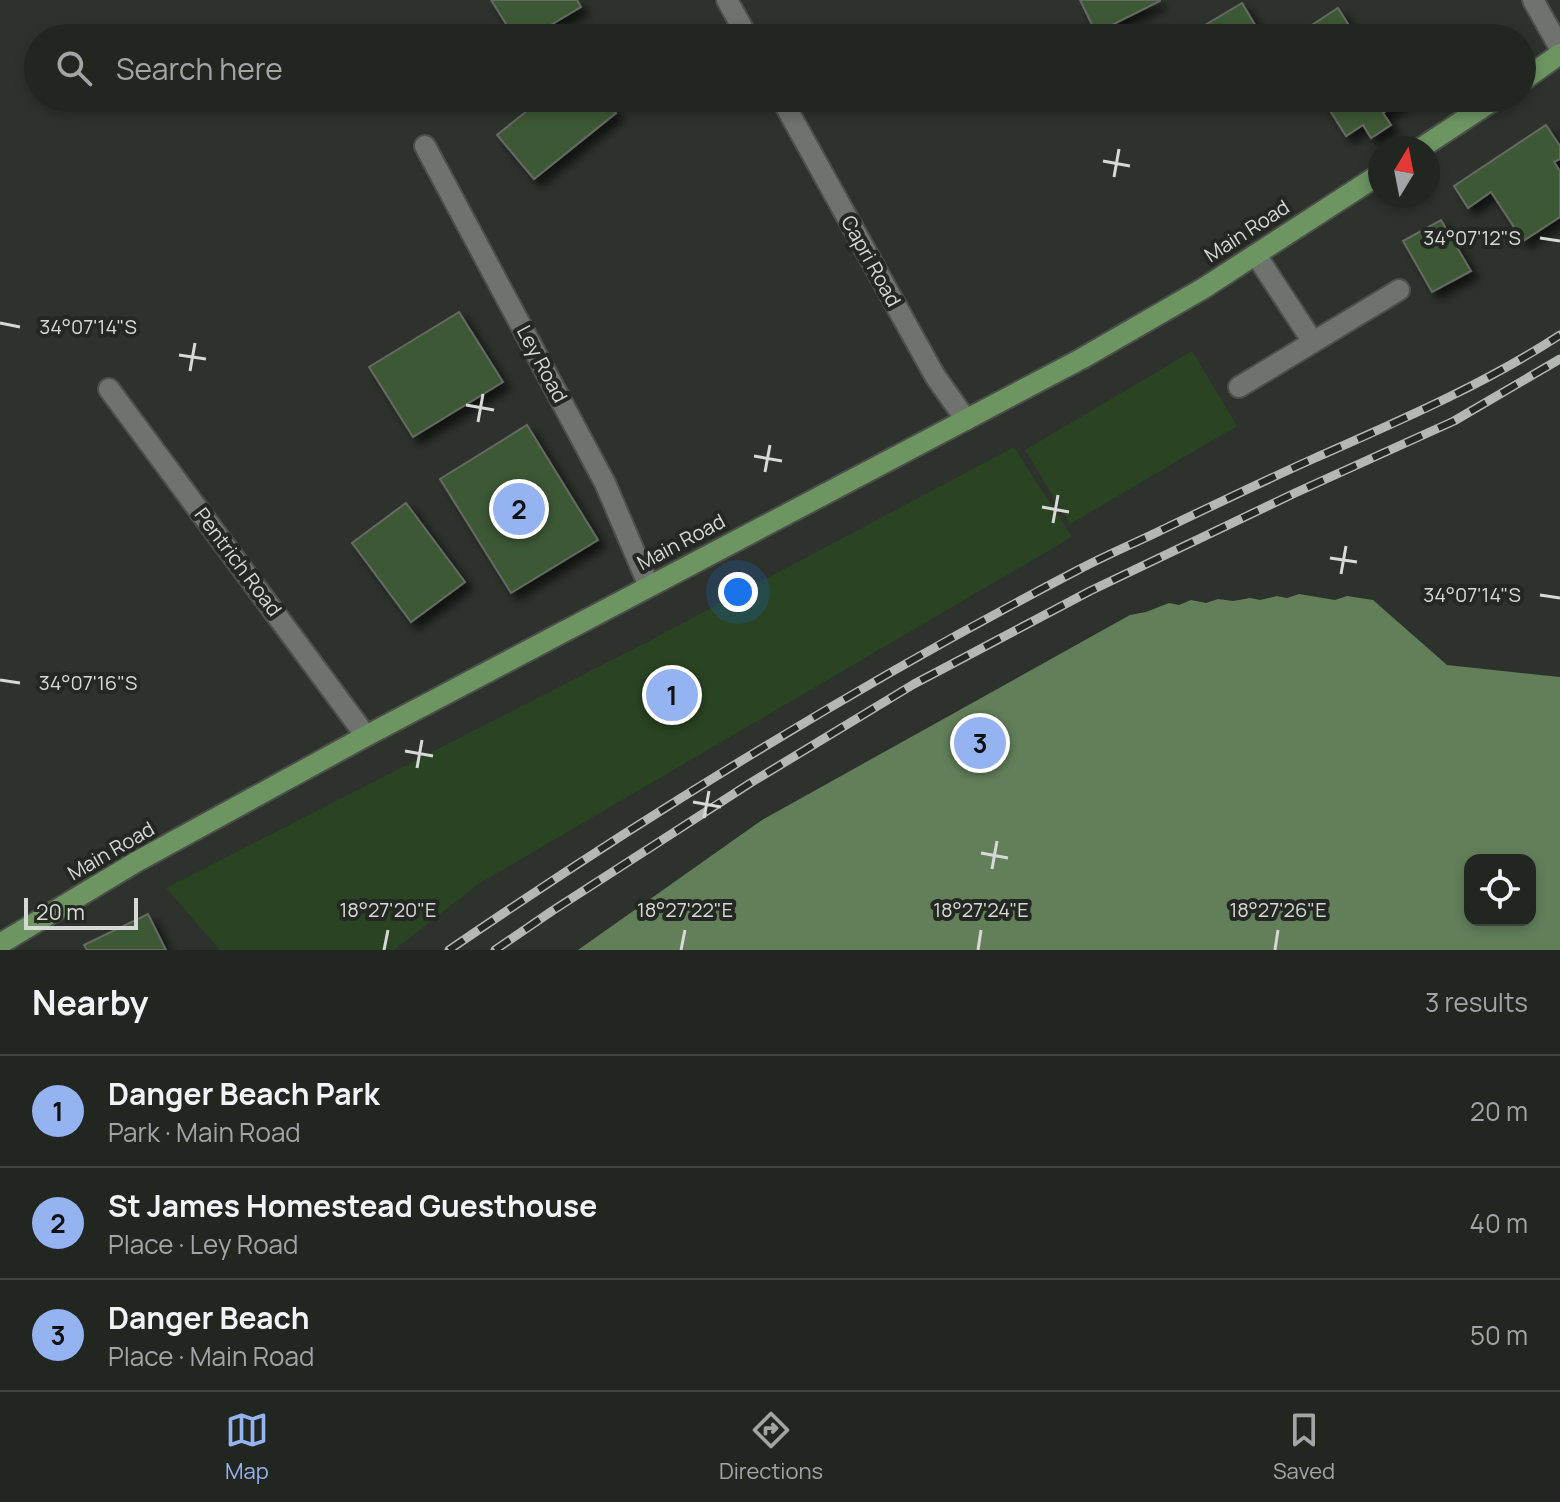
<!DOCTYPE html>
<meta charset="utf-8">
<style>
:root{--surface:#222621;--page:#2a2e2a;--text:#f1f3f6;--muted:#a2a5a5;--line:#3f433f;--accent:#95b2f1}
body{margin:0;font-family:Manrope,sans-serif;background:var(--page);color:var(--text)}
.controls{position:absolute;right:24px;bottom:24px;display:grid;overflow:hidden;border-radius:16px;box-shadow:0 4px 12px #0003}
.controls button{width:72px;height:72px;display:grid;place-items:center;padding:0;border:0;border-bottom:2px solid var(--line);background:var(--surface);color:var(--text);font:40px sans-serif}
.compass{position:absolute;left:1368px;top:136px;width:72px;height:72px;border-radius:50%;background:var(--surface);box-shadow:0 4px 12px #0003;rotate:10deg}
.scale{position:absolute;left:24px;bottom:20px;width:114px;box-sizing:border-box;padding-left:8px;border:4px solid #d6d9d5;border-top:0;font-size:22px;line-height:28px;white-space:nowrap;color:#d6d9d5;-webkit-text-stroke:6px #242822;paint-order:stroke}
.you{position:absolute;left:738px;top:592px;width:28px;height:28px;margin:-20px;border:6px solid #fff;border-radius:50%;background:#1a73e8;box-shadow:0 0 0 12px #1a73e833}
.badge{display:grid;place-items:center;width:52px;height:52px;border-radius:50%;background:var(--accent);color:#111;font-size:26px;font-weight:700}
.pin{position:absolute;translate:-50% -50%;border:4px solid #fff;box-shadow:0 2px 8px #0006}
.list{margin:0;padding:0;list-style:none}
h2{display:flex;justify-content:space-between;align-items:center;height:104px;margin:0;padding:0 32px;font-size:34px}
h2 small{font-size:26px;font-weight:400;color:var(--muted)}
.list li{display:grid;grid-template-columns:52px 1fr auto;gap:24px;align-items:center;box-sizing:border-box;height:112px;padding:0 32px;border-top:2px solid var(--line)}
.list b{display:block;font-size:30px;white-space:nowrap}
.list p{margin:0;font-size:26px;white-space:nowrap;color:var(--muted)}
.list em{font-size:26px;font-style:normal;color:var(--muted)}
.icon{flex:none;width:44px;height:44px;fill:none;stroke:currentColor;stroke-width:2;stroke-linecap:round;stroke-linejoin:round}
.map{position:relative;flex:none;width:1560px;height:950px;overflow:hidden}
.search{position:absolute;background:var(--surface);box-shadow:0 4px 12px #0003;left:24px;right:24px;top:24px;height:88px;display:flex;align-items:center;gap:20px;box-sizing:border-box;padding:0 28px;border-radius:44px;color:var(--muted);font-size:30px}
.sheet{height:440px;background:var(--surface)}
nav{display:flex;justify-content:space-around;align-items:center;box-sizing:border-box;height:112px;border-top:2px solid var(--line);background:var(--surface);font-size:22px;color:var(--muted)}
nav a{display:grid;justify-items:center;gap:4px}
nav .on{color:var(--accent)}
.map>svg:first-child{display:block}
.green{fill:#2a4322}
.water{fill:#627f5a;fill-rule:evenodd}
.building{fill:#3e5935;stroke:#656a63;stroke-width:2;filter:url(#shadow)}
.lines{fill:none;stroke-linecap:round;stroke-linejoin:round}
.minor-casing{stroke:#4c4f4a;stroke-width:24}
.major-casing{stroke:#4c4f4a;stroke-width:24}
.minor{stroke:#6e746d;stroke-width:20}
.major{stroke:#6d9562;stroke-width:20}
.rail-casing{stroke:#b4b7b3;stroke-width:9}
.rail{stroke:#242822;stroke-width:6;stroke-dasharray:18;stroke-linecap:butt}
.ticks{fill:none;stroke:#d6d9d5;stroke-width:3}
.labels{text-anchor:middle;stroke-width:8;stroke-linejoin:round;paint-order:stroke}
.street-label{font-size:20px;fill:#d6d9d5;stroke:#242822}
.ticks-label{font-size:20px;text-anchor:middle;fill:#d6d9d5;stroke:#242822;stroke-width:8;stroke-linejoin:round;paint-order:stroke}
</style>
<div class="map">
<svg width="1560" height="950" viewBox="0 0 1560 950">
<defs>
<filter id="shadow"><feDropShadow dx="7" dy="7" stdDeviation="4" flood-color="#0009"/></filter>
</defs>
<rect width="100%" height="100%" fill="#2d322c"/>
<!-- green -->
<g class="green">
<path d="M1192 351 1237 426 1070 524 1025 450Z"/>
<path d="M1014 447 1072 537 480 883 394 950H220L166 888 649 641Z"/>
</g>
<!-- water -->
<path class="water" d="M1299 594 1335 600 1347 596 1373 600 1447 665 1560 677V950H578L762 820 1130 615 1146 612 1169 603 1179 605 1191 600 1206 603 1218 599 1233 601 1250 598 1260 600 1277 596 1287 598ZM1470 860H1530V920H1470Z"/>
<!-- building -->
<g class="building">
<path d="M491 0H577L581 7 529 38H515Z"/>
<path d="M1080 0H1160V1L1096 33Z"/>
<path d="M1242 3 1263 38H1193L1190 34Z"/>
<path d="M1338 8 1357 38H1292Z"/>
<path d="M543 98H603L616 113 534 179 497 135Z"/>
<path d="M1322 98H1406L1383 113 1391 125 1371 138 1363 125 1346 136Z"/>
<path d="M1546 125 1560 146V159L1554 162 1560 171V217L1523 241 1491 192 1468 208 1454 186Z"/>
<path d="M1441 220 1471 271 1432 292 1403 241Z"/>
<path d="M459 312 503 382 413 437 369 367Z"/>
<path d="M527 425 598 540 511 593 440 479Z"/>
<path d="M406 503 465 582 411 622 352 543Z"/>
<path d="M148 914 166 950H87L84 945Z"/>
</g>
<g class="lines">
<defs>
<g id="minor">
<path d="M727 0 748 38"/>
<path d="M1533 0 1560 48"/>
<path d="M781 98 935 376 966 420"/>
<path d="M425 146 605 483 649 586"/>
<path d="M1256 255 1313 342"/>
<path d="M1239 387 1399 290"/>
<path d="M109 389 366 736"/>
</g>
<g id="major">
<path d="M1522 81 1560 54"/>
<path d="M1421 148 1497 98"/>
<path d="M0 944 136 862 366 736 1081 359 1204 288 1380 174"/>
</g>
</defs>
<!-- minor casing -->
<use href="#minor" class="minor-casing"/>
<!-- major casing -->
<use href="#major" class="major-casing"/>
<!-- minor -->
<use href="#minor" class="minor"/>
<!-- major -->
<use href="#major" class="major"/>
<defs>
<g id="rail">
<path d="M449 950C651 812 861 683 1078 570 1108 554 1140 541 1170 526 1218 503 1266 480 1315 458 1399 421 1483 385 1560 335"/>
<path d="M495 950 552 911 752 782 914 684 1090 591 1295 493 1454 421 1560 359"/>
</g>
</defs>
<!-- rail casing -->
<use href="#rail" class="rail-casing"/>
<!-- rail -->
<use href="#rail" class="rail"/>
</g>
<!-- ticks -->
<path class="ticks" d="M1103 161 1130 166M1114 177 1119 149M1540 238 1560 241M0 323 20 327M179 355 206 359M190 371 195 343M466 405 494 410M478 422 483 394M754 456 782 461M765 472 770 445M1042 507 1069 512M1053 523 1058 495M1330 558 1357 562M1341 574 1346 546M1540 595 1560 598M0 680 20 683M405 751 433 756M417 768 422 740M693 802 721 807M704 818 709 791M981 853 1008 858M992 869 997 841M384 950 388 930M681 950 685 930M978 950 981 930M1275 950 1278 930"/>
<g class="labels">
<!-- street labels -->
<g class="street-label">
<text transform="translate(1247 231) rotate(-33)" y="7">Main Road</text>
<text transform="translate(871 261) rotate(61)" y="7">Capri Road</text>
<text transform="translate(542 364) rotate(62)" y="7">Ley Road</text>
<text transform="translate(681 542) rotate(-28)" y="7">Main Road</text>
<text transform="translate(238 562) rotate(53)" y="7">Pentrich Road</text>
<text transform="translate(111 851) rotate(-30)" y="7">Main Road</text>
</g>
</g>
<g class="ticks-label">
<text x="1472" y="245">34°07'12"S</text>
<text x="88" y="334">34°07'14"S</text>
<text x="1472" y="602">34°07'14"S</text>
<text x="88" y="690">34°07'16"S</text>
<text x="388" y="917">18°27'20"E</text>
<text x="685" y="917">18°27'22"E</text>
<text x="981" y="917">18°27'24"E</text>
<text x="1278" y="917">18°27'26"E</text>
</g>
</svg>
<div class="controls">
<button><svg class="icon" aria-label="locate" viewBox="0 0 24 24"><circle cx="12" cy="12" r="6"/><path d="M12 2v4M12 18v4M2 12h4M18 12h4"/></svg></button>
</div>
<svg class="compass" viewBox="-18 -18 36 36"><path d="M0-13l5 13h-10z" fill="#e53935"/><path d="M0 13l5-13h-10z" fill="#a2a5a5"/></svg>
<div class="scale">20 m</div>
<div class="you"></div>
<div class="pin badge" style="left:672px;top:695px">1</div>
<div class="pin badge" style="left:519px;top:509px">2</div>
<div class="pin badge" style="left:980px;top:743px">3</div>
<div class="search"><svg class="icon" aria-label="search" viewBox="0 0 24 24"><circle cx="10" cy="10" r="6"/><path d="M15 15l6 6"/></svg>Search here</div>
</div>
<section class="sheet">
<h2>Nearby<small>3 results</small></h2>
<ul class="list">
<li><span class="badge">1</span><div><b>Danger Beach Park</b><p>Park · Main Road</p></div><em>20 m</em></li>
<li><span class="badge">2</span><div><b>St James Homestead Guesthouse</b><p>Place · Ley Road</p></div><em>40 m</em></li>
<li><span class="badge">3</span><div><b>Danger Beach</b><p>Place · Main Road</p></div><em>50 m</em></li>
</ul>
</section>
<nav>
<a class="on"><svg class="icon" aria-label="map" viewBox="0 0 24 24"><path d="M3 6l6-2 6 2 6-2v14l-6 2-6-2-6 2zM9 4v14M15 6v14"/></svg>Map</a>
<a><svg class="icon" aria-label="directions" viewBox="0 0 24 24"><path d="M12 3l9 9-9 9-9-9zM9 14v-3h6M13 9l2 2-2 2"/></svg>Directions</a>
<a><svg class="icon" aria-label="saved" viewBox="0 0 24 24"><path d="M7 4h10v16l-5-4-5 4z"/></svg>Saved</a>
</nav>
